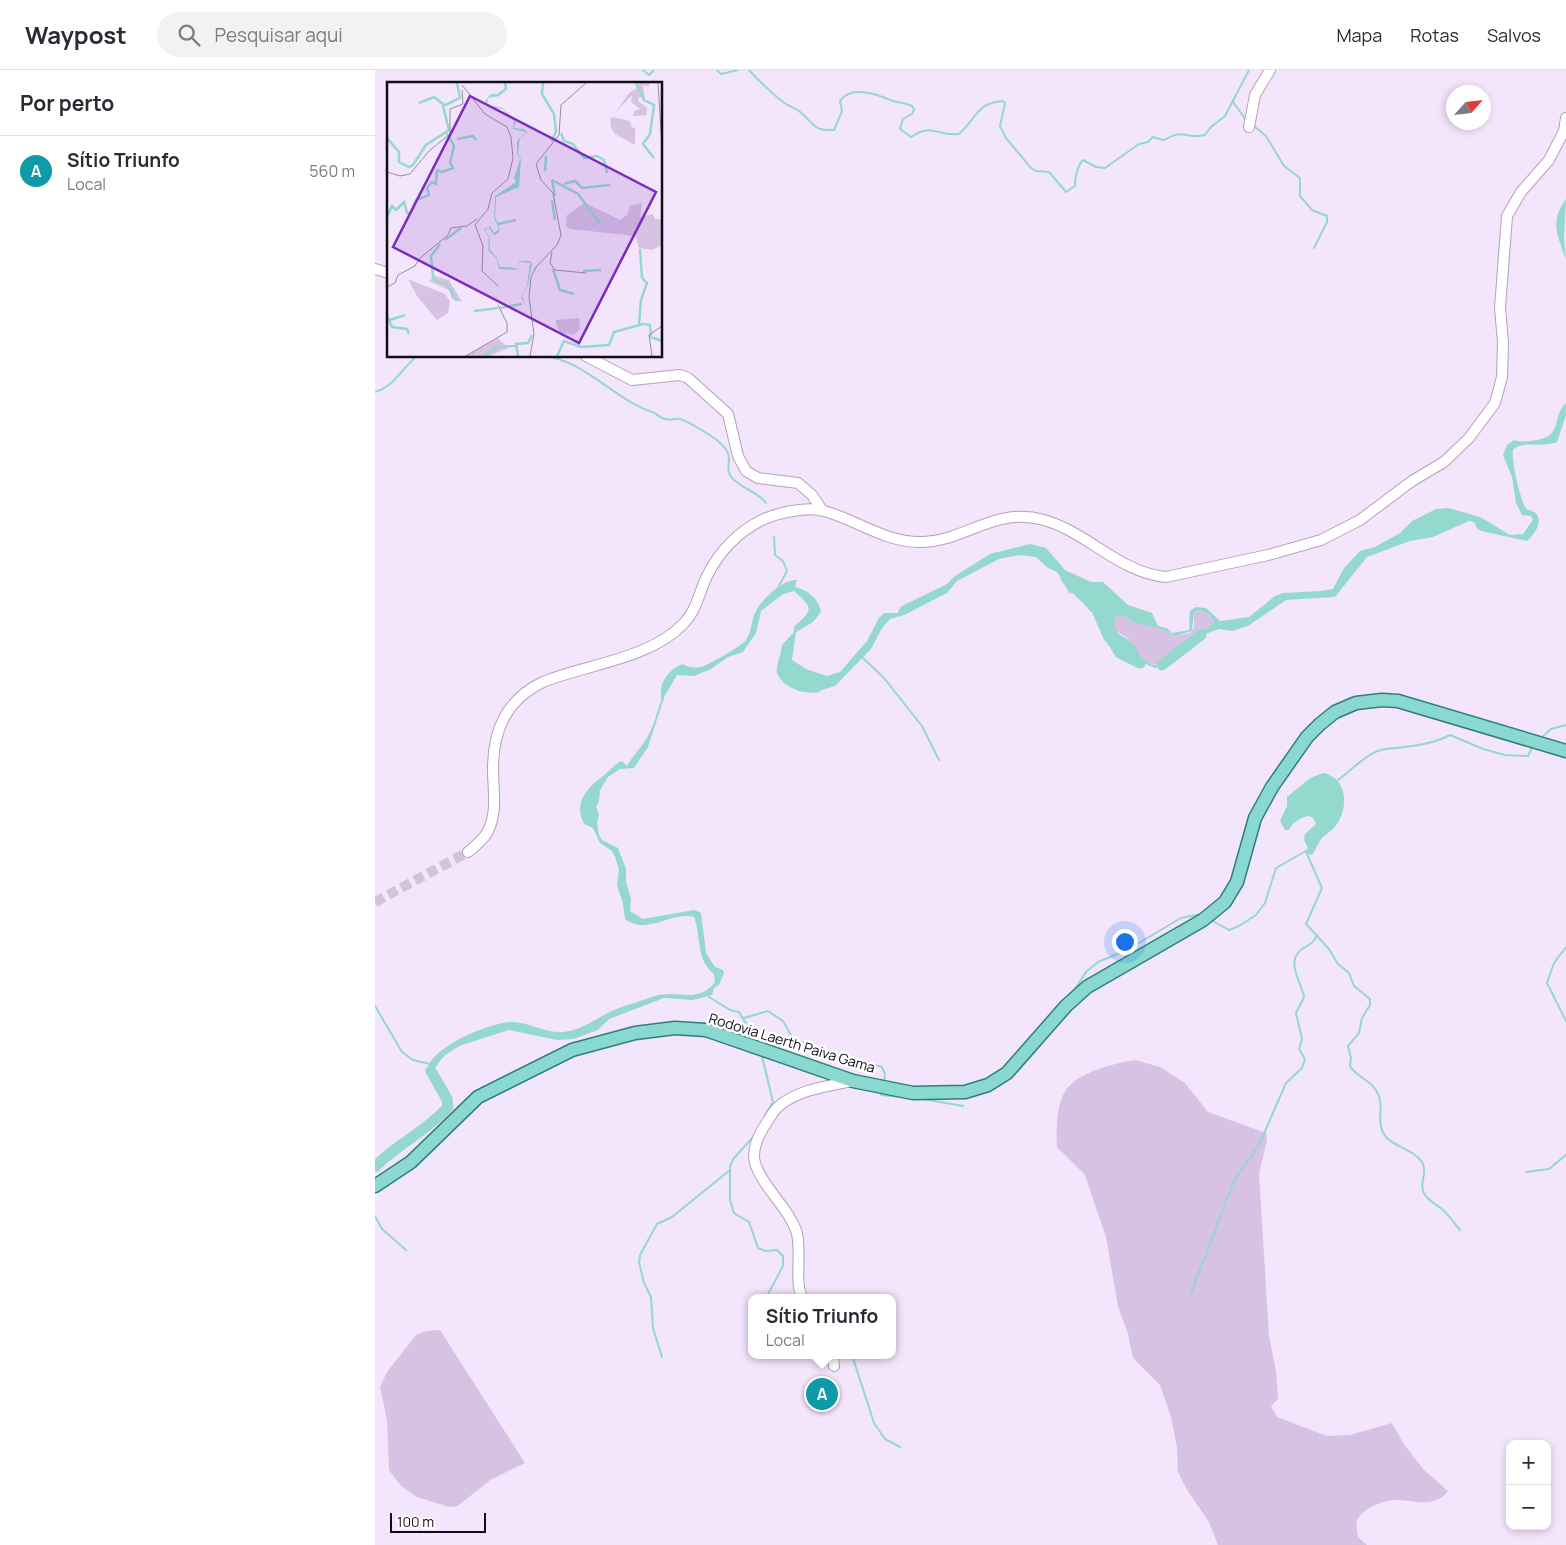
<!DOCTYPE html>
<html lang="pt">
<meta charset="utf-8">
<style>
:root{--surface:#fff;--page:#f2f2f3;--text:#2b2b33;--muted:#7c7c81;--line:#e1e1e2;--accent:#111827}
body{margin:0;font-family:Manrope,sans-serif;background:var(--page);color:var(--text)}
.controls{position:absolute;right:15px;bottom:15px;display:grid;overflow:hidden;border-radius:10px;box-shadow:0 2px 8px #0003}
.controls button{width:45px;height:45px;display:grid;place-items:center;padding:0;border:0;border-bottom:1px solid var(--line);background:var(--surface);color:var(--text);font:25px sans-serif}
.compass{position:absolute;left:1071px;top:15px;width:45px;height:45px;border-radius:50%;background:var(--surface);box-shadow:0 2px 8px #0003;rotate:63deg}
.scale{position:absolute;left:15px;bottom:12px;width:96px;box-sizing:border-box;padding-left:5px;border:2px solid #120c15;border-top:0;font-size:14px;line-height:18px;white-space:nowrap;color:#120c15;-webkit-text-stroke:4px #fff;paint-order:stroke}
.you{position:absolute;left:749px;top:871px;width:18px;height:18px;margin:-12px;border:4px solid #fff;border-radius:50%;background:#1a73e8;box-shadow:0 0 0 8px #1a73e833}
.badge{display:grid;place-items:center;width:32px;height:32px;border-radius:50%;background:var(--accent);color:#fff;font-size:16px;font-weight:700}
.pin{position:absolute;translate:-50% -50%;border:2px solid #fff;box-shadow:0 1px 5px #0006}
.popup{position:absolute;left:373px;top:1224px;width:148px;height:65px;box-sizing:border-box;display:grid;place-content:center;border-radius:10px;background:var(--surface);filter:drop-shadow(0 1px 4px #0005);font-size:16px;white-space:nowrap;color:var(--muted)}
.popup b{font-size:19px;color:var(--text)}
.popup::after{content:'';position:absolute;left:50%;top:100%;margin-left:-10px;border:10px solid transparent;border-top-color:var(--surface)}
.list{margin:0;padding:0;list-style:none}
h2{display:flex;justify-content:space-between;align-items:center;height:65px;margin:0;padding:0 20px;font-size:21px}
h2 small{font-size:16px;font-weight:400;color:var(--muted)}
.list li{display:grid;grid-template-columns:32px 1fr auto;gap:15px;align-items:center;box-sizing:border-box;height:70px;padding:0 20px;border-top:1px solid var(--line)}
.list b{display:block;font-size:19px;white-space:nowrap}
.list p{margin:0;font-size:16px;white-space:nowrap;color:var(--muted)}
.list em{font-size:16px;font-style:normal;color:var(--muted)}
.icon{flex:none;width:28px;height:28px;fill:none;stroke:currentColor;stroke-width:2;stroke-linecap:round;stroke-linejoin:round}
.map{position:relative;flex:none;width:1191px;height:1475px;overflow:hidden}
header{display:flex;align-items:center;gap:30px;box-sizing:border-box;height:70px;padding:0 25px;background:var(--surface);border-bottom:1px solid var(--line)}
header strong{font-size:24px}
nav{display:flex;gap:28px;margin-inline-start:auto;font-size:18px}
.search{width:350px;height:45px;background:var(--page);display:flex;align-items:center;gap:12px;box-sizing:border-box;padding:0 18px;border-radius:28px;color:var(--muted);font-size:19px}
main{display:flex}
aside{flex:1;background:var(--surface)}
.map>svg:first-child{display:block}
.green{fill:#d7c2e4}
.water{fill:#95d8ce;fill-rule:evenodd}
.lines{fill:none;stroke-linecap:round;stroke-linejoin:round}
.stream{stroke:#95d8ce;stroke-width:2}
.river{stroke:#95d8ce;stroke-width:11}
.minor-tunnel{stroke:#d1c4d9;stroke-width:10;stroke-dasharray:10 5;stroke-linecap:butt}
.minor-casing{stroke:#b2a1bc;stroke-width:12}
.major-casing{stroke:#2d807a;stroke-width:15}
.minor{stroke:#fff;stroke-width:10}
.major{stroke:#89d9d0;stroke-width:12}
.labels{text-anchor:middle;stroke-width:5;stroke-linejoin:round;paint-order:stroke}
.street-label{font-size:14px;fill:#120c15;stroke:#fff}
.inset-river{fill:none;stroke:#95d8ce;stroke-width:2.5}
.inset-road{fill:none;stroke:#998ea0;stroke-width:1}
.view{fill:#7b2cbf;fill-opacity:0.15;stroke:#7b2cbf;stroke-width:2.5}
.inset-edge{fill:none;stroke:#120c15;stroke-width:2.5}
</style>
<header>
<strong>Waypost</strong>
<div class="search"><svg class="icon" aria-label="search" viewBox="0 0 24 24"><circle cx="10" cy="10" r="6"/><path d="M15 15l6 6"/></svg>Pesquisar aqui</div>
<nav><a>Mapa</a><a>Rotas</a><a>Salvos</a></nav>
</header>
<main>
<aside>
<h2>Por perto<small></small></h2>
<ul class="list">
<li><span class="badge" style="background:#0f9aa8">A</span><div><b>Sítio Triunfo</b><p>Local</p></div><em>560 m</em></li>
</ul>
</aside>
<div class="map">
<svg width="1191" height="1475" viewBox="0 0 1191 1475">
<rect width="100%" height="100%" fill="#f3e5fc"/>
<!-- green -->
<g class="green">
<path d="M826 540 835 545 839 552 838 554C832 559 824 562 818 567 815 570 815 573 812 577 803 586 780 603 768 590 761 584 760 574 752 568 745 562 734 559 740 548L747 545 760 553 789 560 801 566 815 563 819 558V542Z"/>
<path d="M760 990 785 997 810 1013 833 1042 891 1063 892 1070 884 1104 894 1266 901 1301 903 1329 896 1336 902 1347 952 1366 975 1365 1017 1353 1029 1374 1048 1399 1073 1421C1059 1439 1041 1430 1022 1430 1011 1429 985 1439 982 1451 981 1456 982 1462 983 1467L992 1475H843L834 1452 812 1420 803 1402 802 1377 796 1347 785 1315 758 1288 753 1264 743 1236 731 1167 710 1105 682 1077C681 1060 681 1035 691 1020 703 1002 740 993 760 990Z"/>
<path d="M65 1260 150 1393 115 1410 83 1436 74 1437 42 1427 26 1416 14 1400 12 1350 5 1317 12 1302 41 1265 51 1261Z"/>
</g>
<!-- water -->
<g class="water">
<path d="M1191 129 1189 166 1191 190C1183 166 1174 152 1191 129Z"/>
<path d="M1191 333V345L1182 372C1168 378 1148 370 1138 380 1136 389 1145 430 1151 438 1155 442 1161 440 1163 447 1166 455 1159 465 1152 471L1106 461 1102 458 1099 452 1094 451 1058 467 1035 471 992 487 960 527 911 530 873 556 857 561 844 559 828 565 818 572 809 584 800 591 780 598 742 582 729 570 707 519 702 517 695 524 682 502 673 498 661 487 644 485 624 489 582 511 572 523 529 545 515 549 507 558 496 579 460 616 447 620 436 619 415 606 403 604 402 601 407 575 419 562V557C439 539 438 538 419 521L408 524 386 541 381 563 368 582 353 587 336 599 319 606 302 605 290 625 273 677 259 698 245 699 233 707 225 720 224 731 221 737 224 744 222 753 224 765 227 770 243 778 251 799V812L256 829 255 841 268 849 319 840 326 843 331 883 340 897 348 900 349 903 344 915 339 918 337 925 318 930 289 928 234 949 223 960 198 969 182 970 134 960 84 976 69 986 59 999 65 1011 58 1012 53 997C60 976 115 952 137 952 154 952 169 963 188 962 205 961 222 948 237 941 250 935 267 931 280 926 304 920 323 934 340 912L339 904C320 888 327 868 319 847 296 841 272 866 250 849L248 834 242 815 244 799 240 787 237 781 225 773 218 758 209 754C198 732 212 718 228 706 236 700 239 694 247 691L252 696C258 685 268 676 274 664 279 655 282 641 286 631 287 628 285 623 286 620 287 608 297 598 308 594 314 598 318 598 326 597 332 596 368 575 371 570 377 561 376 550 381 541 387 529 408 509 422 510L420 517C432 520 444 528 446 542L438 552 421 562 417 590 431 599 452 606 465 602 492 571 504 548 509 543H523L525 537 572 514 580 506 615 484 655 474 671 478 690 500 716 512H728L753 535 777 543 783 556 792 558 797 563 814 560 815 541 821 537 831 538 845 551 874 547 900 526 908 523 946 521 958 519 969 498 985 481 1000 477 1025 463 1037 451 1061 439 1073 438 1088 442 1107 448 1135 465 1148 464 1158 450 1156 446 1147 445 1141 433 1137 407 1128 385 1132 375 1139 370C1148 373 1153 371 1162 370 1189 365 1176 347 1191 333ZM826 540 835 545 839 552 838 554 818 567 811 577 801 585 783 595H777L768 590 758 573 744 564 739 556 740 548 747 545 760 553 789 560 801 566 817 561 819 542Z"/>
<path d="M948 703C972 707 974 737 962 754 958 760 952 763 947 768 943 773 941 779 937 785L930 783 933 778 929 770 930 764 941 754 938 748 934 746C926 747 918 752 914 760H910L905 751 912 736V727L935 708Z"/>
</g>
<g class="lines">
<!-- stream -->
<g class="stream">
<path d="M268 0 274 5 279 0"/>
<path d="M342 0 346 4 363 0"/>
<path d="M374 0C386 13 397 24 411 34 415 37 420 38 424 41 439 53 437 61 459 60L467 41 465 31C476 14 503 25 518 31 524 33 531 33 537 36L539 39 537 44 528 49 525 59 536 67C558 52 562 67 584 64 602 48 601 33 628 31L630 33 625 56 631 68 656 98 661 101 674 102 691 122 700 116C700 108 702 96 708 90L721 97 730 98 764 74 773 72 778 67 788 70C793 69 795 66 800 65 810 62 817 69 830 65L836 57 850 46 874 0"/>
<path d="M858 32 871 50"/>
<path d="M879 56 891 66 909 96 925 108V126L937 140 952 146V152L939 178"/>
<path d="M153 286H168"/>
<path d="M169 286C209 290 240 330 277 342 281 343 285 348 290 349 295 351 300 348 305 349 311 350 339 367 344 372 363 388 347 396 357 408 367 419 382 421 391 433"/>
<path d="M0 322C19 317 27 298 42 286"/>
<path d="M399 467 400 485 408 491 412 501 404 516"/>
<path d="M487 587 509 608 547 656 564 690"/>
<path d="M1165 669 1176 659 1191 655"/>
<path d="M963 710C977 700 993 681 1011 679 1032 677 1056 675 1075 665L1108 679 1130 685 1153 686 1158 676"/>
<path d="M932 784 947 818 931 854 954 879 963 894 974 903 979 916 995 929V935L987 948 984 963 973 976 976 988 975 996C983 1009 998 1010 1004 1026 1009 1041 1000 1053 1011 1067 1021 1078 1041 1080 1048 1094 1052 1103 1045 1112 1048 1121 1050 1129 1061 1134 1067 1139 1074 1145 1079 1153 1085 1160"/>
<path d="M836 850 854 860 864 856 881 845 890 833 901 798 931 781"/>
<path d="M1191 877 1179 893 1172 913 1191 951"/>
<path d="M698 922 711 902 723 892 752 880 806 848 826 844"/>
<path d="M334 927 355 940 364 942 382 972"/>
<path d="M0 936 27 982 38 990 55 994"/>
<path d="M369 948 393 941 408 951 417 967 422 970 462 986 507 997 510 1004 509 1011"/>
<path d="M387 986 398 1032 390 1045"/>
<path d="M506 1022V1025L526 1027"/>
<path d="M548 1029 588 1036"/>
<path d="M380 1065 359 1088 355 1096V1130L359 1143 374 1152 383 1178 390 1181 402 1180 408 1186V1196L391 1228"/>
<path d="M1151 1102 1174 1099 1191 1085"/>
<path d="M0 1146 7 1159 31 1180"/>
<path d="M816 1223 859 1111 884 1075 911 1013 927 998 930 989 924 979 927 969 921 943 929 927C926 911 910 892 927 879 934 875 939 873 942 865"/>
<path d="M477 1285 499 1353 510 1369 525 1377"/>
<path d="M287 1287 278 1258 276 1227 269 1213 264 1192 265 1185 282 1154 297 1147 355 1100"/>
</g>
<!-- river -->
<g class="river">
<path d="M691 508C700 519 710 526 719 537"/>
<path d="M737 570 745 583 765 593"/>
<path d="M409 590 407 601C413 614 428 618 442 617"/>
<path d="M787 595 826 565"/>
<path d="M0 1097C22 1074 52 1061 73 1037L72 1029 56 1001"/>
</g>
<!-- minor-tunnel -->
<path class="minor-tunnel" d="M0 832 93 782"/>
<defs>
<g id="minor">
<path d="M874 57 880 25 895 0"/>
<path d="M0 199 14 203"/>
<path d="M211 286 257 310 305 305 313 308 353 344 363 386 371 401 383 408 423 413 437 425 447 440"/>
<path d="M93 782C99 777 107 771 112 763 123 743 118 721 118 699 118 660 131 630 168 612 212 594 276 589 309 553 322 540 324 522 332 506 344 482 363 462 387 450 401 443 433 436 449 441 482 450 509 472 545 472 591 472 618 436 669 450 712 462 745 503 791 507L893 485 946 470 985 450 1037 411 1069 392 1094 368 1120 333 1127 307 1128 273 1125 238 1132 146 1146 122 1174 90 1189 61 1191 48"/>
<path d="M428 1228C418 1214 428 1180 421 1160 412 1136 390 1120 381 1096 376 1084 381 1071 387 1060 392 1053 396 1044 402 1038 420 1020 453 1016 477 1011"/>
<path d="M458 1285 459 1296"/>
</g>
<path id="major" d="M0 1116 36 1092 103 1027 197 980 260 963 300 958 331 960 478 1011 538 1023 590 1022 613 1015 632 1003 691 936 712 917 828 850 850 832 862 812 880 748 897 717 932 667 945 654 960 642 981 633 1007 630 1023 631 1191 681"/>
</defs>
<!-- minor casing -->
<use href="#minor" class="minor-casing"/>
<!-- major casing -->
<use href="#major" class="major-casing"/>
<!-- minor -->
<use href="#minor" class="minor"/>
<!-- major -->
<use href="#major" class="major"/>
</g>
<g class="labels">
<!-- street labels -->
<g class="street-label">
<text transform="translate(417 973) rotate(17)" y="5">Rodovia Laerth Paiva Gama</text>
</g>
</g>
<!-- overview -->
<g transform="translate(12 12)">
<rect width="275" height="275" fill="#f3e5fc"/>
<path d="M251 1H262V5L256 3 258 17 252 15 251 19 260 26 259 33 246 34 247 29 253 27 244 20 245 13 229 30 242 11 252 5ZM226 35 243 39 245 46 248 45V63L228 52 224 46 223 37ZM198 121 233 138 240 133 243 124 255 121 253 135 266 132 268 137H275V163L265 168 252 166 248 154 183 147 179 144 180 133ZM48 194 62 198 75 220 65 217 62 208 42 199ZM21 197 58 212 63 219 61 231 50 238 30 214ZM192 236 193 247 187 253 173 250 169 242V238ZM111 256 121 266 102 274H77Z" fill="#d7c2e4"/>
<path d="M104 12H111L113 14 101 16 100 23 116 26 129 40 127 46 137 47 140 50 135 55 133 56 131 71 134 78 132 105 109 115 108 135 113 147 112 150 108 153 105 151 102 145 98 148 103 156V164L102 166 110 176 113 185H123L129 187 133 179H143L145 182 141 203 135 213 138 223 134 215 140 203 143 181 133 180 129 188 112 187 110 177 101 168 102 156 97 147 103 144 107 151 112 147 107 136 108 114 129 100 127 96 133 77 130 72V59L139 50 126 47 127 39 116 27 101 25 98 19Z" fill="#95d8ce"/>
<path class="inset-river" d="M156 1 155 12 167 32 169 49 165 59M249 1 257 18 267 23 263 52 256 62 267 76M111 13 119 7 118 1M32 21 47 15 57 23M174 51 177 59 186 62 197 76 210 74 217 78 220 91M0 56 12 70V80L22 85 26 83 39 63 62 48 56 24 73 16 70 1M70 57 86 54 89 58M158 89 159 74M165 98 168 114M165 98 191 112 213 141M177 102 188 99 195 106 223 103M165 118 168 138M0 135 5 124 9 128 17 120 20 131H24L29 118 42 113 40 106 45 100 49 102 50 88 55 90 66 86 63 81 67 64 59 50M111 142 129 138M58 158 74 146M53 162 44 174 46 194 48 199 60 202 70 219M166 187 173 208 187 212M196 189 214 188M113 226 135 222M87 229 111 226M0 234 5 245 20 247 22 252M3 238 18 233M252 242 254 218 260 201 255 196 253 167M97 274 111 265 128 264M131 274 129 262 141 261 145 253M170 274 177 259 194 265 222 263 227 250 256 242 263 243 264 255 275 259"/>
<path class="inset-road" d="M271 1 275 65M75 3 98 32 120 45 124 55 126 76 121 97 105 111 101 127 88 143 96 164 95 189 111 204M0 90 13 94 23 92 42 69 63 52V27L76 22 75 8M165 170 163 181 168 188 199 191M0 205 8 201 11 193 28 184 32 177 61 153 64 146 80 144 90 137M79 274 120 250V241L111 223M143 274 147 252 142 215 144 195 149 185 170 163 174 153 166 111 154 98 149 82 172 53 174 23 199 1M265 274 262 253 275 244"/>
<path class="view" d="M83 14 269 110 192 261 6 165Z"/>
<rect width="275" height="275" class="inset-edge"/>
</g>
</svg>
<div class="controls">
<button>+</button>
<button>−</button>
</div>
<svg class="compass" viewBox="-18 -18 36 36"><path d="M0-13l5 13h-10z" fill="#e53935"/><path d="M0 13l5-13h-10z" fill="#7c7c81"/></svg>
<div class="scale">100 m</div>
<div class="you"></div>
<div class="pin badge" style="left:447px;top:1324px;background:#0f9aa8">A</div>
<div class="popup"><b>Sítio Triunfo</b>Local</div>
</div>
</main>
